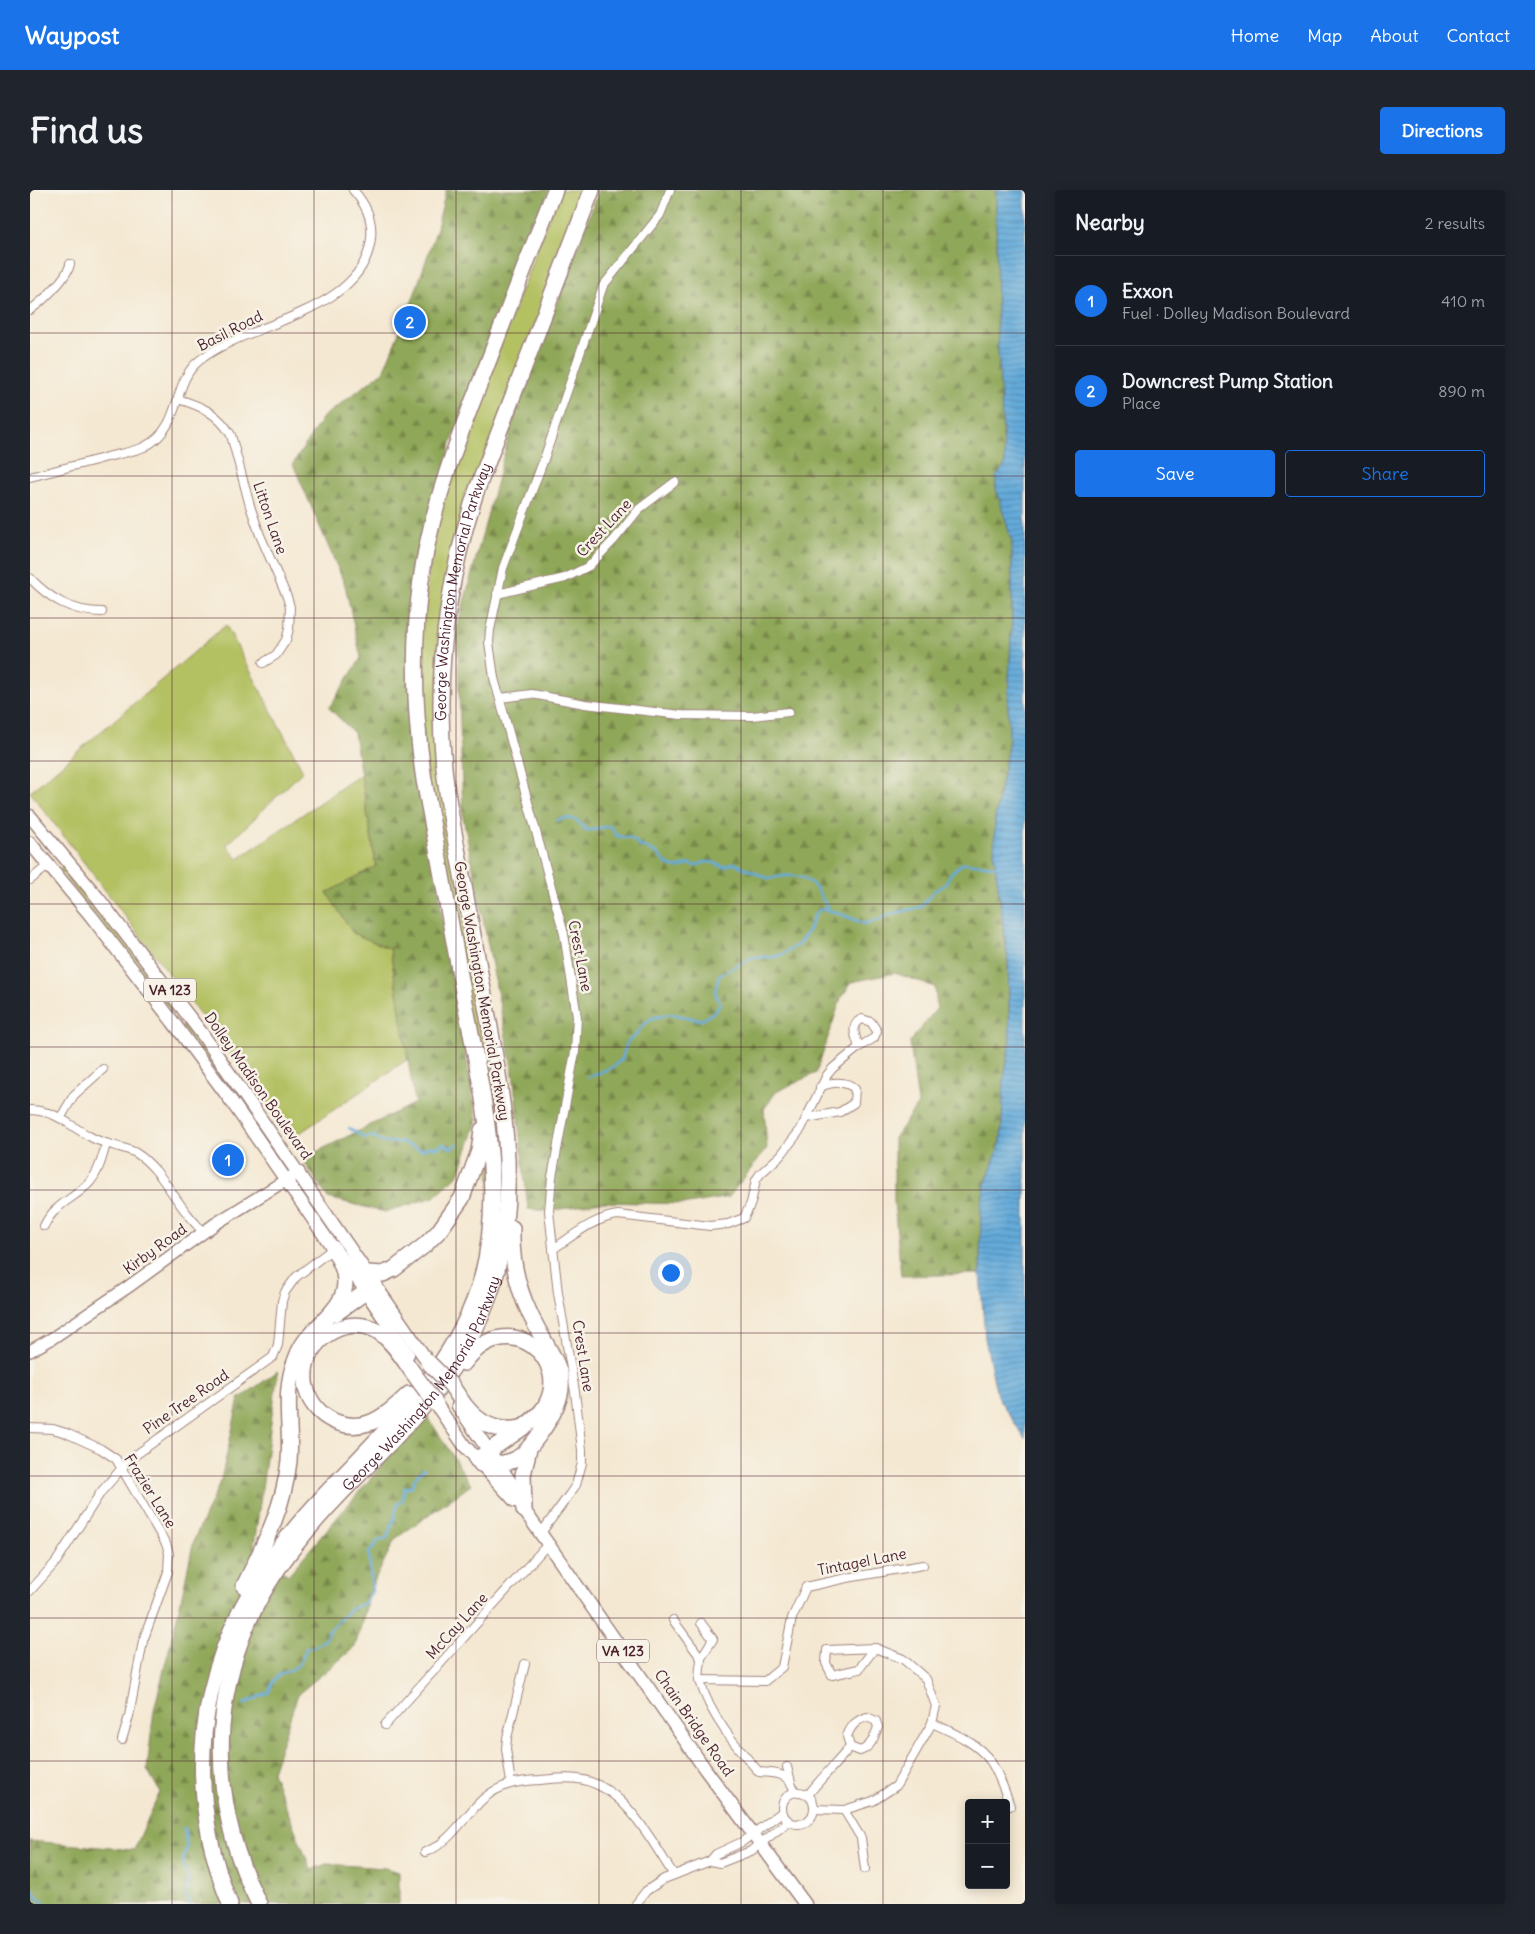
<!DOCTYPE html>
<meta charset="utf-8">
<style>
:root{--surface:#171b24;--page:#20242c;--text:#f1f3f6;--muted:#9ea1a6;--line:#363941;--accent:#1a73e8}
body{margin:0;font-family:Delius,sans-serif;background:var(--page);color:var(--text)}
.controls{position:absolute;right:15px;bottom:15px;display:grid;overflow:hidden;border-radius:5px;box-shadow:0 2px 12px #0003}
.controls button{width:45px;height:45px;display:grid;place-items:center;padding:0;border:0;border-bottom:1px solid var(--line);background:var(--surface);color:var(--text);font:25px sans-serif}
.you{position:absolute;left:640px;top:1082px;width:18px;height:18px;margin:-12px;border:4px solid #fff;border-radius:50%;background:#1a73e8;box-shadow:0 0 0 8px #1a73e833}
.badge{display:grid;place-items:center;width:32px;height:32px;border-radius:50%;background:var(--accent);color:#fff;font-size:16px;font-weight:700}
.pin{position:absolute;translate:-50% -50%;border:2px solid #fff;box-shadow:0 1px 5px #0006}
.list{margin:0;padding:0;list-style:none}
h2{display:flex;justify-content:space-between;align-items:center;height:65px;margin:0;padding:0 20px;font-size:21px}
h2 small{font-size:16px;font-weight:400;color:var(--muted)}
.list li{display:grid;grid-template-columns:32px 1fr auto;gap:15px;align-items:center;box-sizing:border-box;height:90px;padding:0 20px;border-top:1px solid var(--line)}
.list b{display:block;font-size:19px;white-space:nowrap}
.list p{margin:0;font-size:16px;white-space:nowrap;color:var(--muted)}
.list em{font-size:16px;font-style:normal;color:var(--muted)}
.actions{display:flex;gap:10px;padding:15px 20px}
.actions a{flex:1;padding:11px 0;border:1px solid var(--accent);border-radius:5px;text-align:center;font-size:18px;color:var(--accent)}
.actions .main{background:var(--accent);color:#fff}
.map{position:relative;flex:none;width:995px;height:1714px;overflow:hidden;border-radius:5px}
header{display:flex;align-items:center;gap:30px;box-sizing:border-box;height:70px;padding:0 25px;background:var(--accent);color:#fff}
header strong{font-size:24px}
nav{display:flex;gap:28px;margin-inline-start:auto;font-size:18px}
.intro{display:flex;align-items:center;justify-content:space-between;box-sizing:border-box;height:120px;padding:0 30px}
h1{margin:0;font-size:35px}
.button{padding:12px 22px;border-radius:5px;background:var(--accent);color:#fff;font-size:18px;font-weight:700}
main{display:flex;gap:30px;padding:0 30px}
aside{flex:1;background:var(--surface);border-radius:5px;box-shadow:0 2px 12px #0003}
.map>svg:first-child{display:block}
.green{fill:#b4c163;stroke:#7f7047}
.forest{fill:url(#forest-firs);stroke:#6c6342}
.water{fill:url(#water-rules);stroke:#566482}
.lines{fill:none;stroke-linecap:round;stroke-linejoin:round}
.stream{stroke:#63aada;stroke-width:2.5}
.minor-casing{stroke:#9f847e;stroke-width:10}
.secondary-casing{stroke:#9f847e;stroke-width:14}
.primary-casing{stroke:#9f847e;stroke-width:15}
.motorway-casing{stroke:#9f847e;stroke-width:18}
.minor{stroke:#fff;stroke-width:8}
.secondary{stroke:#fff;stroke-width:11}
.primary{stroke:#fff;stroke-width:12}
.motorway{stroke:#fff;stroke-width:15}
.motorway-bridge-casing{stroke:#9f847e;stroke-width:18;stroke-linecap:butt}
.motorway-bridge{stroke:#fff;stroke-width:15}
.grid{fill:none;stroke:#4a1f2b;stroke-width:1;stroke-opacity:0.55}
.labels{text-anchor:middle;stroke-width:5;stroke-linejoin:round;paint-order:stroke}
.shield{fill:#f7f3e8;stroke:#7e5f64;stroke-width:1}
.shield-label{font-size:14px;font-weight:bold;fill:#4a1f2b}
.street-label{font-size:15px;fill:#4a1f2b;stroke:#f7f3e8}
</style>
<header>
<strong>Waypost</strong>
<nav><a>Home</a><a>Map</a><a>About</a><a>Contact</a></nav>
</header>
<div class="intro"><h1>Find us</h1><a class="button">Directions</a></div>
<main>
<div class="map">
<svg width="995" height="1714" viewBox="0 0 995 1714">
<defs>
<pattern id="forest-firs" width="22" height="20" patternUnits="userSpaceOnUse" patternTransform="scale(1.25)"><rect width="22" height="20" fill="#8fa759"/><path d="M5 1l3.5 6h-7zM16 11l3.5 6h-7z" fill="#77874a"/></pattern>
<pattern id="water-rules" width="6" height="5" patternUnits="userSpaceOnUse" patternTransform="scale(1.25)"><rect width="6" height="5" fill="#63aada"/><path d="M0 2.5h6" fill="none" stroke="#548ab1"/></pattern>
</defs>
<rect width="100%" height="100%" fill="#f7f3e8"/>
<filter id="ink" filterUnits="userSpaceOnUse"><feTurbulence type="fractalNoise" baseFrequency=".02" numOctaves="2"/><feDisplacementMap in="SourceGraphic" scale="10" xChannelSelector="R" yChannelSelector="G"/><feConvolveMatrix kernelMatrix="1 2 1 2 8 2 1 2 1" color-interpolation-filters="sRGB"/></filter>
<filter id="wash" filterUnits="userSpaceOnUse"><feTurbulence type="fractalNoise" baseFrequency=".0096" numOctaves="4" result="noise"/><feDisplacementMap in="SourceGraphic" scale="20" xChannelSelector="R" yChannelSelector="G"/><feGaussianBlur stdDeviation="1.12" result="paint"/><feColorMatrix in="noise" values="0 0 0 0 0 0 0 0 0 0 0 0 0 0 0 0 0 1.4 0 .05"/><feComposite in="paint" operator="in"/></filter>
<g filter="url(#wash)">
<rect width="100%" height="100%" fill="#f4e8d2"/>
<!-- green -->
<g class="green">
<path d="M529 0H557L445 290 406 517 468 912 474 981 471 1043 465 1021 392 553 389 441 410 317Z"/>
<path d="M196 435 273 581 197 655 208 669 331 584 346 676 298 703 323 743 360 759 378 869 264 947 0 602Z"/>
<path d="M34 675 145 815 141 821 30 680Z"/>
<path d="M155 833 159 835 254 970 253 976 152 836Z"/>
</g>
<!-- forest -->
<g class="forest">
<path d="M416 0H519L421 253 382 434 412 726 447 931 429 984 404 1007 355 1022 298 1008 272 969 385 913 360 759 323 743 297 703 346 676 324 543 299 518 331 468 315 395 263 274 293 227 353 182 384 106 407 38Z"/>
<path d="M569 0H966L967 141 975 276 967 287 966 297 982 352V426L978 514 979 550 965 628 964 666 978 770 980 853 974 890 971 952 955 994 951 1017 950 1084 871 1086 864 1011V948L888 914 880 852 907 818 905 797 865 783 822 792 811 808 786 883 746 902 734 919 737 958 699 1007 658 1014 571 1012 519 1021 498 1019 483 883 433 627 427 438 484 228Z"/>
<path d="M248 1181 224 1356 258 1385 396 1224 441 1295 365 1349 342 1396 325 1457 268 1504 242 1582 281 1680 296 1674 355 1678 369 1682V1714H0V1651L104 1660 130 1602 117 1579 124 1520 149 1419 164 1350 191 1290 209 1209Z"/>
</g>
<!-- water -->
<path class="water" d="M966 0H995V1249L967 1206 955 1148 950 1084 951 1017 955 995 971 952 974 890 980 853 978 770 964 666 965 628 979 550 978 514 982 426V352L966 298V287L975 275 967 141Z"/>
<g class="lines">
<!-- stream -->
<g class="stream">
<path d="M527 630C541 626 547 629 556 640 566 641 573 635 581 637L587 646 601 648 611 657H616L620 661 626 662C637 675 641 682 659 674L666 676C677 669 683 672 694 677L704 673 739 689C757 684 775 683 787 699 791 706 794 713 799 720"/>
<path d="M558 887 583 877 592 869 597 852 607 844 611 837 622 828 641 824 672 830 685 821 690 813 685 802 689 785 723 767H744L753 764 769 754 779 739 784 726 790 719 806 722 835 734 851 729 857 725 891 717 904 701 915 695 921 683 933 673 966 676"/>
<path d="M319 938 335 948 343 946 354 953 370 952 391 960 402 956 407 958 413 954 421 958 428 954"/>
<path d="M214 1514 239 1502C246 1476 257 1488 270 1473 273 1469 274 1463 276 1458L284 1457 296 1449 298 1442 319 1420 335 1413 342 1401 339 1363 348 1351 357 1348 364 1329 367 1314 372 1311 375 1297 381 1298 386 1286 394 1279"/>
<path d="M154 1638 157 1656 153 1672 158 1689 156 1706 159 1714"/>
<path d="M0 1695 9 1709 16 1714"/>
</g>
</g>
</g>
<g filter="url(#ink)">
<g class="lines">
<defs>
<g id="minor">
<path d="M0 120C12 112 38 87 40 74"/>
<path d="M148 209C171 216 188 223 201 245L220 316 230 345 257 407 260 417 259 439 256 450 246 465 233 473"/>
<path d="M0 287C26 280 52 274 77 267 89 264 102 262 114 257 124 252 133 243 138 234 150 212 149 186 170 170 219 131 334 123 341 48 343 30 335 13 323 0"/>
<path d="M0 388C20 409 42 422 72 422"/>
<path d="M467 404 535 388 559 376 584 350 609 319 645 292"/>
<path d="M470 508 502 504 555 514 651 525 722 526 759 522"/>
<path d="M0 690 19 675"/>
<path d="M832 829 841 832 847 841 844 848 829 857C826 847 819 835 832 829Z"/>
<path d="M0 920C27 921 37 934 59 946 73 955 91 955 106 963 128 977 140 1002 156 1022 161 1029 167 1035 173 1042"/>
<path d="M31 927 44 905 73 879"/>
<path d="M777 928 810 922 824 913 825 899C816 890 801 892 790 897"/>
<path d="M14 1036C25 1013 43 1010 59 993 69 982 72 968 76 954"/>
<path d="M523 1059C543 1046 563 1028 588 1025L680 1036 698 1034 714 1028 721 1013 726 990 730 984 751 965 771 939 797 885 803 878 829 857"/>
<path d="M0 1238 23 1239 36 1243 71 1259 86 1269 136 1354 139 1363 138 1382 113 1451 99 1526 92 1550"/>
<path d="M511 1343 539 1305 546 1295 552 1273V1260L545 1202 528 1103 519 1021 522 987 545 862 547 827 534 744 464 488 459 452 460 440 473 378 514 269 573 96 630 25 640 0"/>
<path d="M0 1401 26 1372 71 1302 100 1269 243 1167 248 1155 252 1111 255 1102 266 1087 305 1057"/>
<path d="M643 1430 671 1468C671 1475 668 1485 670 1491 680 1526 706 1556 729 1582 749 1584 758 1582 765 1602"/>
<path d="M845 1458 829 1479 802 1485 796 1473 797 1460Z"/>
<path d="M671 1468 683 1449 671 1433"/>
<path d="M669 1490 735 1491 752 1477 762 1428 776 1397 817 1388 893 1375"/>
<path d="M902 1533C922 1542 948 1553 961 1572 969 1585 975 1601 980 1616"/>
<path d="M355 1535 518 1354"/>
<path d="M757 1577 761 1592"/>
<path d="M481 1593 476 1559 477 1548 495 1474"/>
<circle cx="768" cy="1618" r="16"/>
<path d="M778 1605C791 1588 806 1574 820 1557L830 1561C841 1557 844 1548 848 1537L846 1531 837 1527C826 1530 821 1536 817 1546L820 1557"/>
<path d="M784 1619 814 1620 843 1611 866 1596 902 1533 906 1516 896 1489 873 1469 845 1458"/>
<path d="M814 1620 831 1648 835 1679"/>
<path d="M395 1662C421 1653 434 1626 453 1609 470 1594 489 1591 510 1590 522 1589 535 1587 548 1589 594 1595 620 1649 644 1685"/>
<path d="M680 1671 686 1664 712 1652 752 1622"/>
<path d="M606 1714 616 1701 634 1689 680 1671 690 1673 721 1661 759 1631"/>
</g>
<path id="secondary" d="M0 1161 21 1149 98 1097 185 1034 269 982"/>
<g id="primary">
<path d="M0 626 68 708 173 845 398 1172"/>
<path d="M0 653 61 726 143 832 202 912 303 1058 318 1075 378 1164"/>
<path d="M406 1214 434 1255 485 1311"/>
<path d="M428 1216 481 1293 494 1320 518 1354 675 1579 775 1714"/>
</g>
<g id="motorway">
<path d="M337 1083 353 1084 364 1079 395 1055 409 1041 432 1008 449 961 452 940"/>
<path d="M305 1124 345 1095"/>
<path d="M434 1173C477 1114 545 1170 514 1218 503 1235 464 1255 447 1270"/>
<path d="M379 1204C367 1215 354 1228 339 1233 305 1244 271 1216 275 1181 278 1147 319 1123 349 1142 362 1151 372 1167 381 1180"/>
<path d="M429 1207C443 1229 462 1244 490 1238"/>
<path d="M451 1274C483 1275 490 1271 509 1245 551 1188 525 1177 500 1124 487 1097 481 1067 482 1038"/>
<path d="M494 1320 493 1285 499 1258"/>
<path d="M214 1396C234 1355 254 1317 259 1271 262 1237 252 1201 266 1169 269 1160 275 1150 282 1143 298 1125 320 1111 314 1083 312 1074 307 1066 303 1058"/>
<path d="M200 1714C154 1599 166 1483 234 1380 254 1349 279 1321 304 1295 363 1232 428 1173 452 1087 476 995 451 898 434 807 421 735 408 662 394 590 384 523 382 457 391 390 401 317 428 248 455 180 478 120 501 60 525 0"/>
<path id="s1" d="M229 1714C201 1659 188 1599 192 1537 197 1473 221 1413 260 1362 333 1266 432 1210 466 1084 488 999 474 912 458 827 449 780 441 732 432 685 426 652 419 620 415 587 404 490 416 394 446 302L562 0"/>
</g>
</defs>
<!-- minor casing -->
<use href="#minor" class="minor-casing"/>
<!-- secondary casing -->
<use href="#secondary" class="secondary-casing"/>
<!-- primary casing -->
<use href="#primary" class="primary-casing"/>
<!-- motorway casing -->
<use href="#motorway" class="motorway-casing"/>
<!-- minor -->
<use href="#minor" class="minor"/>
<!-- secondary -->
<use href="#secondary" class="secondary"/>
<!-- primary -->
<use href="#primary" class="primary"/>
<!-- motorway -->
<use href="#motorway" class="motorway"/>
<defs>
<g id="motorway-bridge">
<path d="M398 1172 421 1195 429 1207"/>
<path d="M381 1180 406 1214"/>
</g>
</defs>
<!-- motorway-bridge casing -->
<use href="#motorway-bridge" class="motorway-bridge-casing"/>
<!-- motorway-bridge -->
<use href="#motorway-bridge" class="motorway-bridge"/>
</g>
</g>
<!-- grid -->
<path class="grid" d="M142 0V1714M284 0V1714M426 0V1714M569 0V1714M711 0V1714M853 0V1714M0 143H995M0 286H995M0 428H995M0 571H995M0 714H995M0 857H995M0 1000H995M0 1143H995M0 1286H995M0 1428H995M0 1571H995"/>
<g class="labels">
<!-- shield labels -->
<g class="shield">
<rect x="114" y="788.5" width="52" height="23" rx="4"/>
<rect x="567" y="1449.5" width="52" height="23" rx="4"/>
</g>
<g class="shield-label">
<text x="140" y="805">VA 123</text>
<text x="593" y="1466">VA 123</text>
</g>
<!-- street labels -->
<g class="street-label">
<text transform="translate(200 141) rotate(-27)" y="5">Basil Road</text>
<text transform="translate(240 328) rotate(71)" y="5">Litton Lane</text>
<text transform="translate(574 338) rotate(-47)" y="5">Crest Lane</text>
<text dy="5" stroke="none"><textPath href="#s1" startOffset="1414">George Washington Memorial Parkway</textPath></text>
<text transform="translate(550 766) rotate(79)" y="5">Crest Lane</text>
<text transform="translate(452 801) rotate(80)" y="5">George Washington Memorial Parkway</text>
<text transform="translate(228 896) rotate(55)" y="5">Dolley Madison Boulevard</text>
<text transform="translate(125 1059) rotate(-36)" y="5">Kirby Road</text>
<text transform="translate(553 1166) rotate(81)" y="5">Crest Lane</text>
<text dy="5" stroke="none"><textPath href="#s1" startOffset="589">George Washington Memorial Parkway</textPath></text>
<text transform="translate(156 1212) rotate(-35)" y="5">Pine Tree Road</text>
<text transform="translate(120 1301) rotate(58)" y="5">Frazier Lane</text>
<text transform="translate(832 1372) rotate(-11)" y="5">Tintagel Lane</text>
<text transform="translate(427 1436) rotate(-48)" y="5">McCay Lane</text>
<text transform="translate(664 1533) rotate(55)" y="5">Chain Bridge Road</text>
</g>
</g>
</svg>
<div class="controls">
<button>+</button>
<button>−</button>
</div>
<div class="you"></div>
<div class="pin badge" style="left:198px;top:970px">1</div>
<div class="pin badge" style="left:380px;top:132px">2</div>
</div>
<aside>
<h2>Nearby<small>2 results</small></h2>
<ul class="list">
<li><span class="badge">1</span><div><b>Exxon</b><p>Fuel · Dolley Madison Boulevard</p></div><em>410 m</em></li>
<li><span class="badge">2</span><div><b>Downcrest Pump Station</b><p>Place</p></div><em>890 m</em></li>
</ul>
<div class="actions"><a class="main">Save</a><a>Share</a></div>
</aside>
</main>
